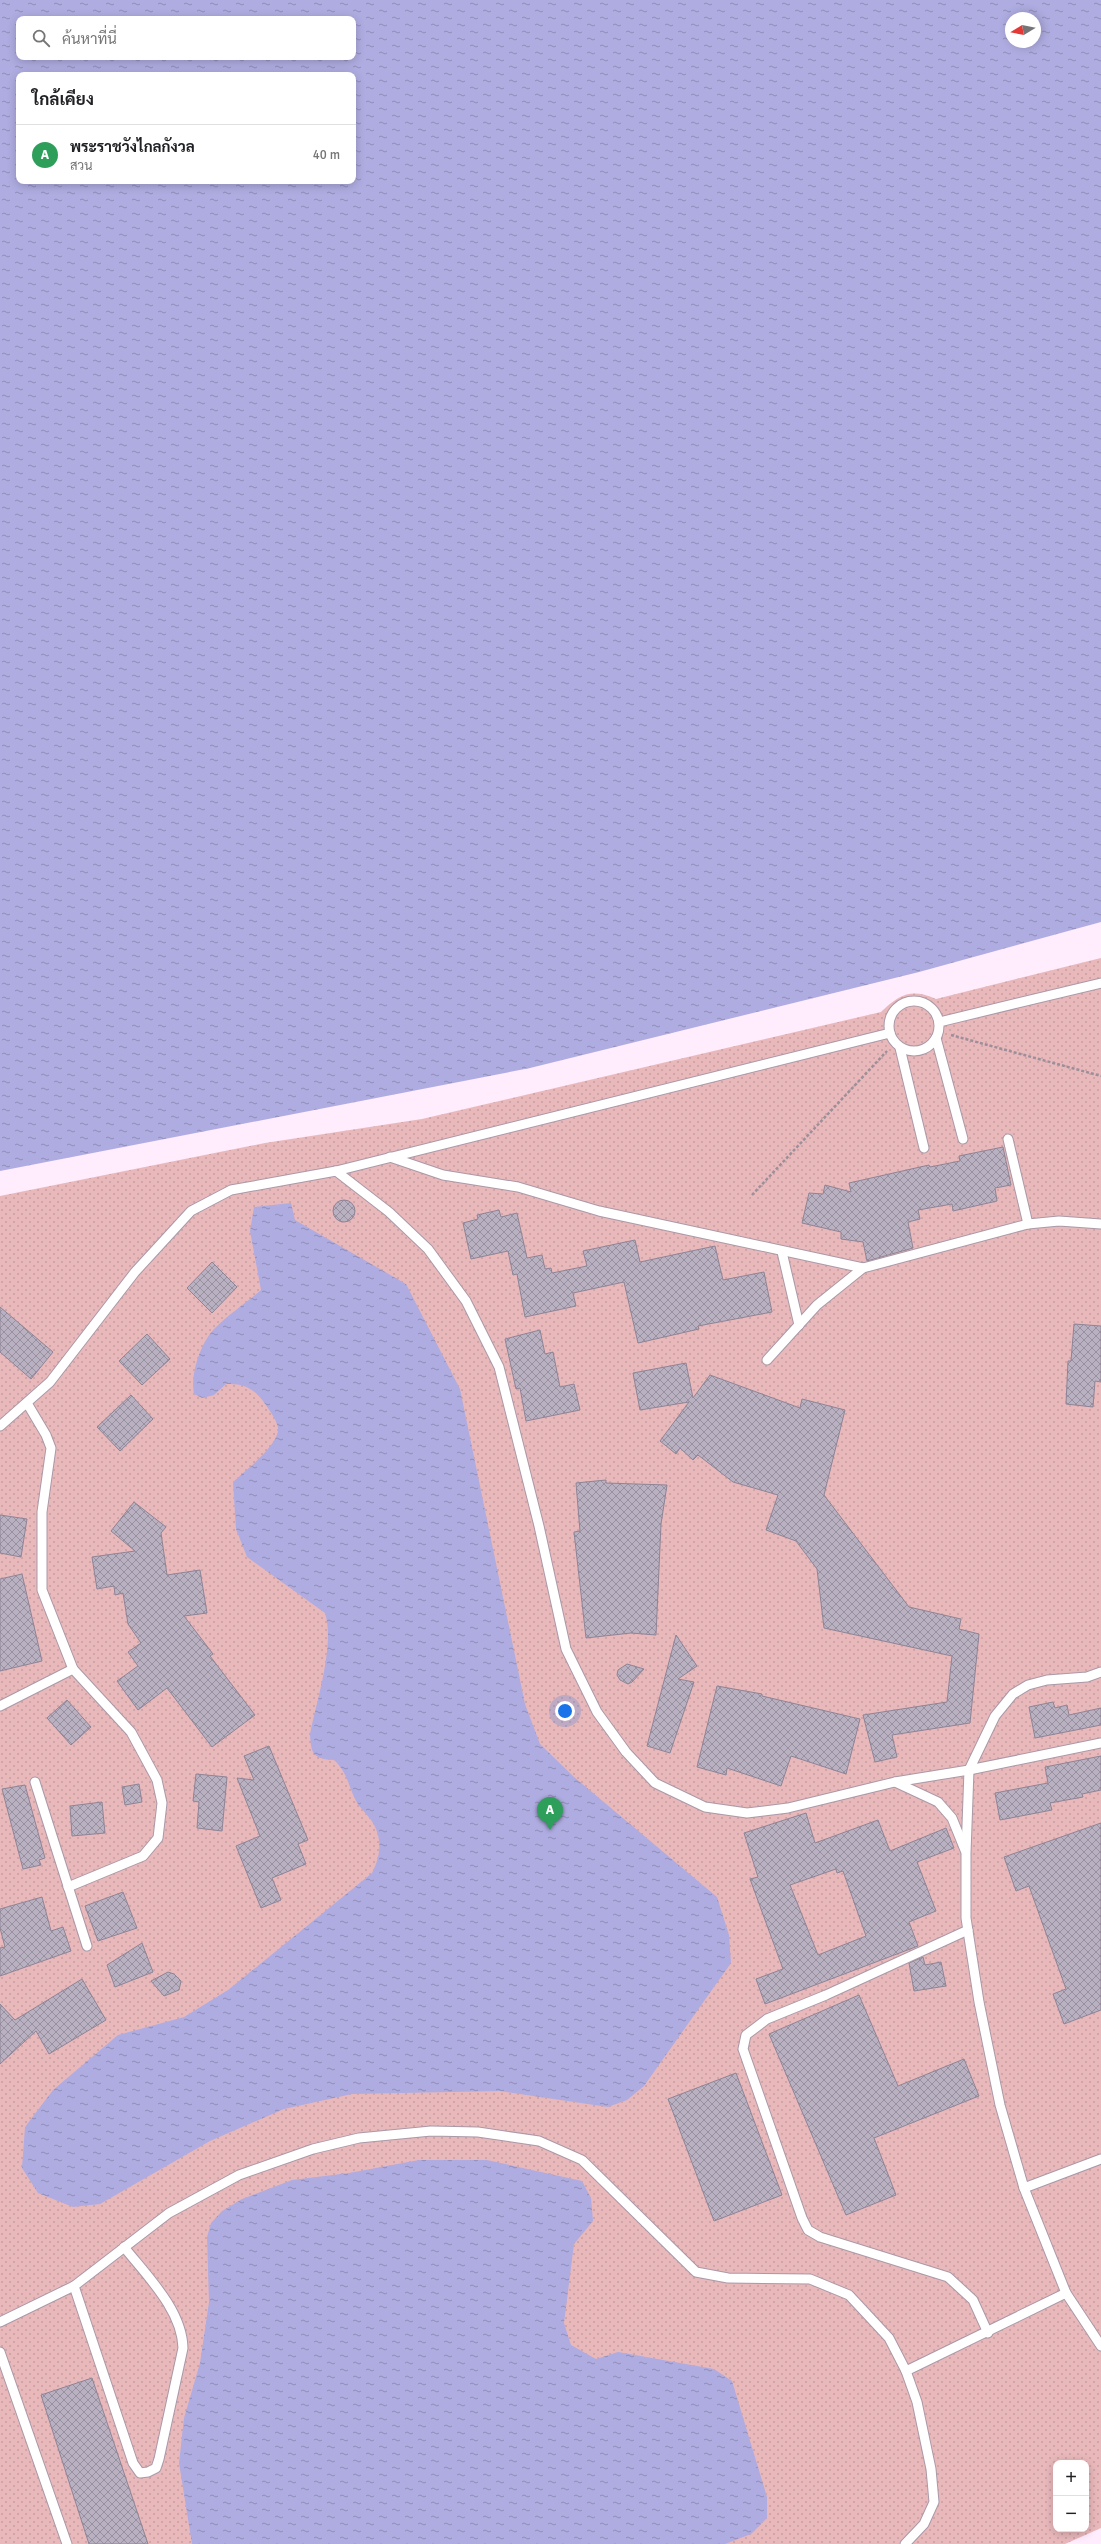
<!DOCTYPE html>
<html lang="th">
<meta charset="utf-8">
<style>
:root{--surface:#fff;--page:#f6f6f6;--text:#202124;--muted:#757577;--line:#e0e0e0;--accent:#1a73e8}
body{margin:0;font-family:Signika,Sarabun,sans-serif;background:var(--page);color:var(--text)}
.controls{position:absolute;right:12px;bottom:12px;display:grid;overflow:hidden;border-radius:8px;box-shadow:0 2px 10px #0003}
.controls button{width:36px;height:36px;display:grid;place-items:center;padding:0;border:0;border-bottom:1px solid var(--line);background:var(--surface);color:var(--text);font:20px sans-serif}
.compass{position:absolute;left:1005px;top:12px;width:36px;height:36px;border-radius:50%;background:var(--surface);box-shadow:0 2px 10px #0003;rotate:260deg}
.you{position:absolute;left:565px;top:1711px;width:14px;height:14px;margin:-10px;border:3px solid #fff;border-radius:50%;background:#1a73e8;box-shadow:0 0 0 6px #1a73e833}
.badge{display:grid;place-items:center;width:26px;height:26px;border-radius:50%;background:var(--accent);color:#fff;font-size:13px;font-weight:700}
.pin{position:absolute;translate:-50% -33px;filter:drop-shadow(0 1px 2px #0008)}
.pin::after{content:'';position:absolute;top:21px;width:14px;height:12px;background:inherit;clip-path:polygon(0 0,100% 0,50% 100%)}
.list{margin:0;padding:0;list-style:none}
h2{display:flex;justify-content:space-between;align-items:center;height:52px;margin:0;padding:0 16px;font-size:17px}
h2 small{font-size:13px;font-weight:400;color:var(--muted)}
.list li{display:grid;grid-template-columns:26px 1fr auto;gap:12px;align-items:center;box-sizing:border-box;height:60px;padding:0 16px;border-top:1px solid var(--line)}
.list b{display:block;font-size:15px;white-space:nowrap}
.list p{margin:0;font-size:13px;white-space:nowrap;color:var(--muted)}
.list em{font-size:13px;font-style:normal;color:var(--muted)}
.icon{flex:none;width:22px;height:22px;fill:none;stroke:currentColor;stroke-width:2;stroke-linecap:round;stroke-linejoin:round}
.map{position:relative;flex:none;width:1101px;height:2544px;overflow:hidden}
.search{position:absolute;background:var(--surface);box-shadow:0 2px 10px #0003;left:16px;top:16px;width:340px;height:44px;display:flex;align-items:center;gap:10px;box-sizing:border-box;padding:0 14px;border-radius:8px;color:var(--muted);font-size:15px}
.panel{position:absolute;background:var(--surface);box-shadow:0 2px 10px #0003;left:16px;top:72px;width:340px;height:112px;border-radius:8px}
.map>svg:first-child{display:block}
.green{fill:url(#green-dots);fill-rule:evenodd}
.water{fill:url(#water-ripples);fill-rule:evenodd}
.building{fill:url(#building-cross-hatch);stroke:#8e8496;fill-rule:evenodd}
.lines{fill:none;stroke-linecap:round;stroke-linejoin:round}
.lane-casing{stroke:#aa99a7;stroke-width:11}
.path{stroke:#9c8f9a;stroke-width:2.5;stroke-dasharray:3 2;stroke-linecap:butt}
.lane{stroke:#fff;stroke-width:9}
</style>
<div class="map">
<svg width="1101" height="2544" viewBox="0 0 1101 2544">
<defs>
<pattern id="green-dots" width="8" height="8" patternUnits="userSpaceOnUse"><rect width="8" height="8" fill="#e9b8bb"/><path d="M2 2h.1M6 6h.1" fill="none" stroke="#c89ea1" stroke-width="1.8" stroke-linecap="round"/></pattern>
<pattern id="water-ripples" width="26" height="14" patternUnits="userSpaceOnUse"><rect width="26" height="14" fill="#aface1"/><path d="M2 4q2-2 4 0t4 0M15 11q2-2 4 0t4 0" fill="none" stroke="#8f8cb7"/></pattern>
<pattern id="building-cross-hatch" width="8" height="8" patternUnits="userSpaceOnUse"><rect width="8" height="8" fill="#b9b0c2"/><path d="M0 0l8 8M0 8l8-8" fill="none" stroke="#97909e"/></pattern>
</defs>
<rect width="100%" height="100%" fill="#ffecfc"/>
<!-- green -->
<path class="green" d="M1101 958V2528L1065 2544H0V1196L265 1143 422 1119 881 1012C900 994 911 988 936 999ZM1056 2463H1086V2529H1056Z"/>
<!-- water -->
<g class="water">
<path d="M0 0H1101V922L919 972 530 1068 0 1171ZM1011 18H1035V42H1011ZM19 19H353V57H19ZM19 75H353V181H19Z"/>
<path d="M291 1203 295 1220 406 1284 460 1389 525 1704 540 1744 574 1777 717 1897 729 1935 731 1963 644 2086 627 2100 608 2107 500 2091 352 2094 284 2109 210 2141 100 2204 73 2207 38 2193 22 2168 25 2127 53 2090 118 2035 184 2017 228 1990 372 1873C381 1856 383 1837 371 1820 366 1813 358 1806 354 1797 348 1783 346 1771 334 1760 313 1759 311 1754 310 1734 317 1700 335 1644 325 1613L247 1557 236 1529 233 1482C244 1472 280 1444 278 1428 276 1418 269 1410 263 1401 253 1388 243 1383 226 1384L214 1395 202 1398 194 1394C190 1374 201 1342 215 1328 229 1314 246 1303 261 1290L250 1231 254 1207Z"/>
<path d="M419 2160H487L582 2181 591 2198 593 2221 574 2244 564 2323 571 2345 596 2359 618 2352 714 2369 732 2381 767 2497V2518L751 2534 725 2544H192L179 2463 184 2418 200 2363 209 2302 207 2237 211 2223 222 2211 242 2199 292 2180 349 2173Z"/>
</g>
<!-- building -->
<g class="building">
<path d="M1003 1147 1011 1185 995 1188 997 1201 953 1211 952 1204 918 1210 920 1219 908 1222 913 1248 867 1261 863 1242 841 1239V1232L802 1223 809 1193 823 1194 825 1185 851 1192 849 1183 929 1165 930 1167 960 1161 959 1156Z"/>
<circle cx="344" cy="1211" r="11"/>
<path d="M499 1210 501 1217 517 1213 527 1258 542 1255 545 1269 551 1268 552 1273 587 1266 583 1251 635 1240 640 1262 715 1246 723 1280 764 1272 772 1312 698 1326 699 1329 638 1343 624 1282 573 1293 576 1306 525 1317 517 1274 513 1275 508 1251 471 1259 463 1223 478 1219 477 1215Z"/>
<path d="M212 1262 237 1287 212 1313 187 1288Z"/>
<path d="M0 1307 53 1352 31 1379 0 1352Z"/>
<path d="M1074 1324 1101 1326V1382L1095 1381 1093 1407 1066 1404 1068 1361H1071Z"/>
<path d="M540 1330 545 1354 553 1352 560 1387 574 1384 580 1410 526 1421 520 1388 516 1389 505 1339Z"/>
<path d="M147 1334 170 1359 142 1385 119 1361Z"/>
<path d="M686 1363 693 1398 710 1375 800 1408 802 1399 845 1410 824 1495 909 1607 961 1619 959 1629 979 1634 970 1723 892 1735 897 1757 875 1762 863 1715 947 1702 952 1656 824 1628 817 1569 796 1541 766 1530 778 1495 733 1482 698 1455 693 1460 680 1448 676 1454 660 1441 689 1402 640 1410 633 1373Z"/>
<path d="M131 1395 153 1419 120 1451 97 1427Z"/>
<path d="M606 1480V1483L667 1485 661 1524 656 1635 631 1633 586 1638 574 1532 580 1531 576 1483Z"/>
<path d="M134 1502 166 1527 161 1533 167 1575 200 1570 207 1613 184 1616 213 1654 210 1656 255 1715 212 1747 167 1688 138 1710 117 1681 138 1666 128 1652 141 1643 128 1624 123 1593 115 1595 114 1586 97 1589 92 1557 135 1551 111 1531Z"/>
<path d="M0 1515 27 1519 21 1557 0 1553Z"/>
<path d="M22 1574 42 1661 0 1671V1579Z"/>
<path d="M676 1635 697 1666 678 1679 694 1682 670 1753 647 1746Z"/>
<path d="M627 1664 644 1669 632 1682 628 1684 620 1680 617 1675 618 1670Z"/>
<path d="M717 1686 762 1694V1696L860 1719 846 1774 791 1756 781 1786 727 1768 726 1775 697 1767Z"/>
<path d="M67 1700 91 1727 71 1745 47 1718Z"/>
<path d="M1053 1702 1055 1708 1067 1705 1069 1715 1101 1708V1725L1035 1738 1029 1707Z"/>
<path d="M269 1746 308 1840 298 1844 306 1864 272 1878 281 1900 261 1908 236 1846 260 1836 237 1778 254 1780 244 1756Z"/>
<path d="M1101 1756V1790L1082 1794 1083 1797 1050 1803 1052 1810 1000 1820 995 1793 1048 1783 1045 1767Z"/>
<path d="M196 1774 227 1777 222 1831 197 1828 199 1802 193 1801Z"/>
<path d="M139 1784 142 1802 125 1805 122 1787Z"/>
<path d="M25 1785 45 1858 39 1860 41 1865 23 1869 2 1789Z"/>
<path d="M102 1802 105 1833 72 1836 70 1806Z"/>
<path d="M806 1813 815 1843 878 1820 890 1851 946 1828 954 1848 917 1862 936 1911 909 1922 918 1946 765 2004 756 1979 783 1969 750 1879 758 1877 744 1833ZM836 1869 837 1873 843 1871 866 1936 818 1955 790 1885Z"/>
<path d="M1101 1823V2010L1064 2024 1053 1994 1066 1989 1029 1886 1016 1891 1004 1857Z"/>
<path d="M123 1892 137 1928 98 1941 85 1906Z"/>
<path d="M42 1897 51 1931 63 1927 71 1951 0 1976V1948L5 1947 0 1928V1909Z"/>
<path d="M142 1943 153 1972 115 1987 107 1965Z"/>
<path d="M923 1957 925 1965 941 1962 946 1986 914 1991 909 1963Z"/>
<path d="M168 1972 174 1974 181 1981 179 1990 164 1996 151 1981Z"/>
<path d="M82 1979 106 2020 49 2054 36 2031 0 2064V2004L15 2020Z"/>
<path d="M859 1995 898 2086 964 2059 979 2096 874 2138 896 2195 846 2215 769 2034Z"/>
<path d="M736 2073 782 2195 714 2221 668 2099Z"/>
<path d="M92 2378 148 2544H89L41 2395Z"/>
</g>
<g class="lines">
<defs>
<g id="lane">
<circle cx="914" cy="1026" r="25"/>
<path d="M939 1022 1101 983"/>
<path d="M936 1038 963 1139"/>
<path d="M900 1048 924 1148"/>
<path d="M1008 1139 1028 1224"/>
<path d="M390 1157 443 1175 518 1187 599 1211 863 1268 1028 1224 1059 1221 1101 1224"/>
<path d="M336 1171 389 1212 428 1249 466 1301 499 1367 539 1526 566 1649 597 1712 626 1752 655 1783 705 1807 747 1813 788 1808 895 1782 969 1770 1101 1743"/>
<path d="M782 1252 799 1325"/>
<path d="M767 1360 817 1305 863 1268"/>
<path d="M27 1403 46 1435 51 1448 42 1512V1590L73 1669 131 1732 157 1780 162 1803 158 1838 143 1856 68 1887"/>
<path d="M0 1426 50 1382 135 1272 191 1211 231 1190 336 1171 890 1033"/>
<path d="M1101 1672 1087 1677 1047 1680 1028 1685 1013 1694 995 1716 969 1770 966 1853V1918L979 2002 1000 2105 1024 2188 1066 2293 1101 2346"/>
<path d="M0 1706 73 1669"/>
<path d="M35 1782 87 1946"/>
<path d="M895 1782 938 1802 952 1818 965 1850"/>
<path d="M968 1930 826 1995 767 2019 746 2035 743 2049 802 2218 808 2230 820 2237 948 2277 973 2300 988 2333"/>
<path d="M1024 2188 1101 2159"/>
<path d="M74 2286 133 2463 140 2473 148 2472 156 2468 159 2459 183 2348C182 2310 147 2276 124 2247"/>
<path d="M0 2322 74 2286 169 2213 239 2175 313 2149 359 2138 431 2131 478 2132 539 2141 582 2160 696 2272 728 2278 810 2279 849 2295 889 2338 906 2371 917 2402 931 2469 934 2502 924 2524 905 2544"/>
<path d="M0 2352 67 2544"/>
<path d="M906 2371 1066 2293"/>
</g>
</defs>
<!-- lane casing -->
<use href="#lane" class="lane-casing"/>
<!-- path -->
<g class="path">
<path d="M951 1035 1101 1076"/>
<path d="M752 1195 887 1051"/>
</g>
<!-- lane -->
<use href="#lane" class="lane"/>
</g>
</svg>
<div class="controls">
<button>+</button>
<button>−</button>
</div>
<svg class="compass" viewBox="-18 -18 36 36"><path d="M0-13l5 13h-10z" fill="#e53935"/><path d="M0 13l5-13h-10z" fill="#757577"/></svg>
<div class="you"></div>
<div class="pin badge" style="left:550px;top:1830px;background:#2e9e5b">A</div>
<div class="search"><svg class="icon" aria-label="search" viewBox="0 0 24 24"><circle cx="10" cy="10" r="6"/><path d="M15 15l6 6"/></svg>ค้นหาที่นี่</div>
<section class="panel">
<h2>ใกล้เคียง<small></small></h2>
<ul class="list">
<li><span class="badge" style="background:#2e9e5b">A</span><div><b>พระราชวังไกลกังวล</b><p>สวน</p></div><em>40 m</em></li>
</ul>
</section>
</div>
